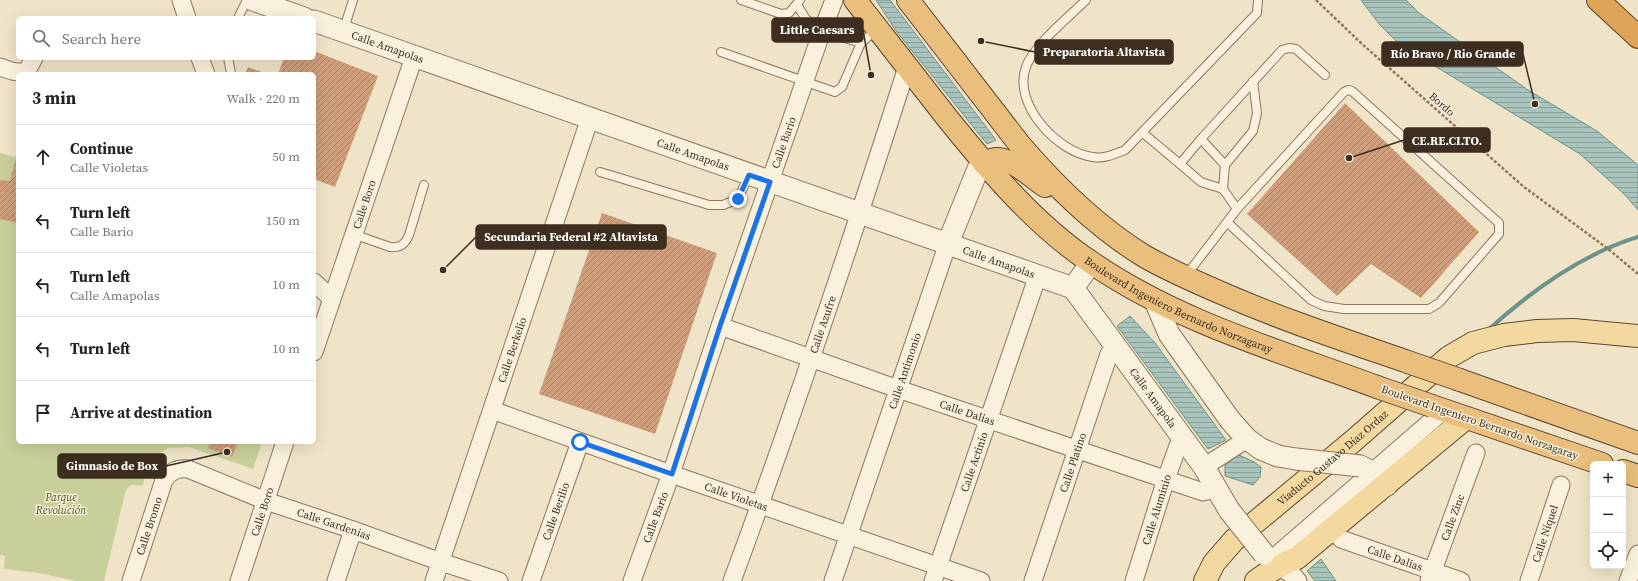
<!DOCTYPE html>
<meta charset="utf-8">
<style>
:root{--surface:#fff;--page:#f6f6f6;--text:#222;--muted:#767676;--line:#e0e0e0}
body{margin:0;font-family:"Source Serif 4",serif;background:var(--page);color:var(--text)}
.controls{position:absolute;right:12px;bottom:12px;display:grid;overflow:hidden;border-radius:6px;box-shadow:0 4px 16px #0002}
.controls button{width:36px;height:36px;display:grid;place-items:center;padding:0;border:0;border-bottom:1px solid var(--line);background:var(--surface);color:var(--text);font:20px sans-serif}
.stop{position:absolute;width:12px;height:12px;margin:-9px;border:3px solid #1a73e8;border-radius:50%;background:#fff}
.stop.end{background:#1a73e8;border-color:#fff;box-shadow:0 1px 4px #0008}
.list{margin:0;padding:0;list-style:none}
h2{display:flex;justify-content:space-between;align-items:center;height:52px;margin:0;padding:0 16px;font-size:17px}
h2 small{font-size:13px;font-weight:400;color:var(--muted)}
.list li{display:grid;grid-template-columns:26px 1fr auto;gap:12px;align-items:center;box-sizing:border-box;height:64px;padding:0 16px;border-top:1px solid var(--line)}
.list b{display:block;font-size:15px;white-space:nowrap}
.list p{margin:0;font-size:13px;white-space:nowrap;color:var(--muted)}
.list em{font-size:13px;font-style:normal;color:var(--muted)}
.icon{flex:none;width:22px;height:22px;fill:none;stroke:currentColor;stroke-width:2;stroke-linecap:round;stroke-linejoin:round}
.map{position:relative;flex:none;width:1638px;height:581px;overflow:hidden}
.search{position:absolute;background:var(--surface);box-shadow:0 4px 16px #0002;left:16px;top:16px;width:300px;height:44px;display:flex;align-items:center;gap:10px;box-sizing:border-box;padding:0 14px;border-radius:6px;color:var(--muted);font-size:15px}
.panel{position:absolute;background:var(--surface);box-shadow:0 4px 16px #0002;left:16px;top:72px;width:300px;height:372px;border-radius:6px}
.map>svg:first-child{display:block}
.park{fill:#c9cf9b}
.water{fill:url(#water-rules);stroke:#6f938a}
.lines{fill:none;stroke-linecap:round;stroke-linejoin:round}
.stream{stroke:#6f938a;stroke-width:4}
.building{fill:url(#building-hatch)}
.service-casing{stroke:#8d765c;stroke-width:10}
.minor-casing{stroke:#8d765c;stroke-width:19}
.tertiary-casing{stroke:#8d765c;stroke-width:23}
.primary-casing{stroke:#5b4430;stroke-width:24}
.trunk-casing{stroke:#5b4430;stroke-width:24}
.motorway-casing{stroke:#5b4430;stroke-width:24}
.path{stroke:#8d765c;stroke-width:2.5;stroke-dasharray:3 2;stroke-linecap:butt}
.service{stroke:#faf1dc;stroke-width:8}
.minor{stroke:#faf1dc;stroke-width:17}
.tertiary{stroke:#faf1dc;stroke-width:21}
.primary{stroke:#f3d9a0;stroke-width:22}
.trunk{stroke:#eabe7c;stroke-width:22}
.motorway{stroke:#e0a458;stroke-width:22}
.tertiary-bridge-casing{stroke:#8d765c;stroke-width:23;stroke-linecap:butt}
.trunk-bridge-casing{stroke:#5b4430;stroke-width:24;stroke-linecap:butt}
.tertiary-bridge{stroke:#faf1dc;stroke-width:21}
.trunk-bridge{stroke:#eabe7c;stroke-width:22}
.route{stroke:#1a73e8;stroke-width:5}
.labels{text-anchor:middle;stroke-width:3;stroke-linejoin:round;paint-order:stroke}
.street-label{font-size:11px;fill:#3d2e20;stroke:#f7eed8}
.park-label{font-size:11px;font-style:italic;fill:#4d5a26;stroke:#f7eed8}
.leader{fill:none;stroke:#3d2e20;stroke-width:1.5}
.callout-dot{fill:#3d2e20;stroke:#f7eed8;stroke-width:1.5}
.callout{fill:#3d2e20;stroke:#3d2e20;stroke-width:1.5}
.callout-label{font-size:12px;text-anchor:middle;font-weight:bold;fill:#fff}
</style>
<div class="map">
<svg width="1638" height="581" viewBox="0 0 1638 581">
<defs>
<pattern id="water-rules" width="6" height="5" patternUnits="userSpaceOnUse"><rect width="6" height="5" fill="#a9c4bc"/><path d="M0 2.5h6" fill="none" stroke="#8ba098"/></pattern>
<pattern id="building-hatch" width="6" height="6" patternUnits="userSpaceOnUse"><rect width="6" height="6" fill="#cf9f7d"/><path d="M-1 1l2-2M0 6l6-6M5 7l2-2" fill="none" stroke="#a98266"/></pattern>
</defs>
<rect width="100%" height="100%" fill="#f0e4c8"/>
<!-- park -->
<path class="park" d="M18 150V442H262L253 469 189 447 168 448 158 454 150 463 146 469 143 486 132 485 126 489 104 581H76L39 573 4 569 5 556 0 555V153L15 157Z"/>
<!-- water -->
<g class="water">
<path d="M876 0H890L996 140 987 144 896 31Z"/>
<path d="M1361 0H1406L1419 13 1528 90 1597 131 1638 165V210L1625 195 1580 154 1400 45 1379 24Z"/>
<path d="M1130 316 1155 343 1226 440 1208 449 1117 326Z"/>
<path d="M1239 455 1254 462 1261 467 1260 477 1253 485 1225 476V465Z"/>
<path d="M1321 559 1336 581H1315L1307 571Z"/>
</g>
<g class="lines">
<!-- stream -->
<path class="stream" d="M1488 330C1531 291 1582 254 1638 237"/>
</g>
<!-- building -->
<g class="building">
<path d="M314 51 378 76 335 187 314 179V74H278L284 58H314Z"/>
<path d="M248 67 267 74H245Z"/>
<path d="M1345 103 1479 232 1421 298 1371 264 1337 296 1247 214Z"/>
<path d="M18 151V223L0 219V180L10 181Z"/>
<path d="M602 213 717 253 655 434 539 394Z"/>
<path d="M210 442H238L232 457 208 448Z"/>
</g>
<g class="lines">
<defs>
<g id="service">
<path d="M741 0 781 14 789 13 800 0"/>
<path d="M1086 0C1069 17 1033 46 1026 67 1012 104 1058 153 1093 157 1104 159 1115 154 1125 150L1257 13 1258 0"/>
<path d="M797 5 806 19 822 31 861 43 876 30"/>
<path d="M238 18 247 0"/>
<path d="M343 32 353 0"/>
<path d="M721 52 835 92 842 87 861 43"/>
<path d="M228 58 231 73"/>
<path d="M1143 133 1180 164"/>
<path d="M1201 139 1225 165"/>
<path d="M600 172 709 205H723L738 199 749 175"/>
<path d="M1223 189 1225 165 1253 131 1257 113 1253 81"/>
<path d="M1237 209 1223 189 1201 182 1180 164 1201 139 1282 50 1289 48 1296 49 1325 75"/>
<path d="M353 234 390 247C401 248 405 244 409 235L424 185"/>
<path d="M1185 277 1237 209 1344 92 1348 90 1352 91 1499 223V234L1439 303 1429 309H1344L1324 306 1311 300 1228 223"/>
</g>
<g id="minor">
<path d="M181 0 187 18"/>
<path d="M200 58 206 74"/>
<path d="M0 67C9 70 17 74 27 71L34 58"/>
<path d="M314 282 331 298"/>
<path id="s1" d="M720 326 898 389 1203 492 1217 489"/>
<path id="s2" d="M314 352 414 57"/>
<path id="s3" d="M492 410 671 474 981 581"/>
<path d="M1204 467 1247 439"/>
<path id="s4" d="M1333 529 1341 539 1461 581"/>
<path d="M1270 561 1444 410"/>
<path d="M1278 566 1294 576 1298 581"/>
<path id="s5" d="M131 581 164 480C171 471 177 468 188 469L266 501 353 530 441 562 499 581"/>
<path id="s6" d="M239 581 285 442"/>
<path d="M336 581 353 530"/>
<path id="s7" d="M434 581 590 118"/>
<path id="s8" d="M531 581 580 442"/>
<path id="s9" d="M632 581 671 474 720 326 822 31 834 0"/>
<path id="s10" d="M732 581C795 411 852 239 907 67"/>
<path id="s11" d="M833 581 948 243"/>
<path id="s12" d="M933 581 1038 275"/>
<path id="s13" d="M1033 581 1109 354 1117 347"/>
<path id="s14" d="M1134 581 1166 479 1178 446 1183 439"/>
<path id="s15" d="M1429 581 1476 453"/>
<path id="s16" d="M1529 581 1561 485"/>
<path d="M1628 581 1638 554"/>
</g>
<g id="tertiary">
<path d="M253 0 304 18"/>
<path id="s17" d="M314 21 1073 288"/>
<path d="M948 243 978 169 984 163"/>
<path id="s18" d="M1073 288 1204 467 1229 510"/>
<path d="M1073 288 1091 263"/>
<path d="M1155 301 1169 334 1230 420 1247 439 1261 449 1278 456 1296 459"/>
<path d="M1360 466 1372 472 1387 485"/>
</g>
<g id="primary">
<path id="s19" d="M1205 581 1214 563 1234 540 1352 442 1449 357 1473 343 1504 335 1537 331 1573 330 1638 336"/>
<path d="M1256 581C1269 571 1282 564 1297 558L1466 418"/>
</g>
<g id="trunk">
<path id="s20" d="M855 0C886 40 917 79 948 119 990 171 1035 225 1092 263 1178 322 1280 351 1377 387"/>
<path d="M908 0 1020 145C1056 187 1097 227 1144 256 1170 271 1198 283 1226 295 1286 321 1347 341 1408 362"/>
<path d="M984 163C987 162 992 159 996 159 1014 159 1030 176 1045 186"/>
<path d="M1460 380 1638 443"/>
<path d="M1432 406 1602 464"/>
<path d="M1623 471 1638 476"/>
</g>
<path id="motorway" d="M1598 0 1638 37"/>
</defs>
<!-- service casing -->
<use href="#service" class="service-casing"/>
<!-- minor casing -->
<use href="#minor" class="minor-casing"/>
<!-- tertiary casing -->
<use href="#tertiary" class="tertiary-casing"/>
<!-- primary casing -->
<use href="#primary" class="primary-casing"/>
<!-- trunk casing -->
<use href="#trunk" class="trunk-casing"/>
<!-- motorway casing -->
<use href="#motorway" class="motorway-casing"/>
<!-- path -->
<path class="path" d="M1316 0 1361 43 1524 187 1607 248 1638 274"/>
<!-- service -->
<use href="#service" class="service"/>
<!-- minor -->
<use href="#minor" class="minor"/>
<!-- tertiary -->
<use href="#tertiary" class="tertiary"/>
<!-- primary -->
<use href="#primary" class="primary"/>
<!-- trunk -->
<use href="#trunk" class="trunk"/>
<!-- motorway -->
<use href="#motorway" class="motorway"/>
<defs>
<g id="tertiary-bridge">
<path d="M1296 459 1360 466"/>
<path d="M1229 510 1264 554"/>
</g>
<g id="trunk-bridge">
<path d="M1408 362 1460 380"/>
<path d="M1377 387 1432 406"/>
</g>
</defs>
<!-- tertiary-bridge casing -->
<use href="#tertiary-bridge" class="tertiary-bridge-casing"/>
<!-- trunk-bridge casing -->
<use href="#trunk-bridge" class="trunk-bridge-casing"/>
<!-- tertiary-bridge -->
<use href="#tertiary-bridge" class="tertiary-bridge"/>
<!-- trunk-bridge -->
<use href="#trunk-bridge" class="trunk-bridge"/>
</g>
<g class="lines">
<!-- route -->
<path class="route" d="M580 442 672 474 720 326 770 182 749 175 738 199"/>
</g>
<g class="labels">
<!-- street labels -->
<g class="street-label">
<text dy="4" stroke="none"><textPath href="#s17" startOffset="78">Calle Amapolas</textPath></text>
<text transform="translate(1442 104) rotate(41)" y="4">Bordo</text>
<text dy="4" stroke="none"><textPath href="#s9" startOffset="464">Calle Bario</textPath></text>
<text dy="4" stroke="none"><textPath href="#s17" startOffset="402">Calle Amapolas</textPath></text>
<text dy="4" stroke="none"><textPath href="#s2" startOffset="156">Calle Boro</textPath></text>
<text dy="4" stroke="none"><textPath href="#s17" startOffset="726">Calle Amapolas</textPath></text>
<text dy="4" stroke="none"><textPath href="#s20" startOffset="452">Boulevard Ingeniero Bernardo Norzagaray</textPath></text>
<text dy="4" stroke="none"><textPath href="#s10" startOffset="272">Calle Azufre</textPath></text>
<text dy="4" stroke="none"><textPath href="#s7" startOffset="244">Calle Berkelio</textPath></text>
<text dy="4" stroke="none"><textPath href="#s11" startOffset="222">Calle Antimonio</textPath></text>
<text dy="4" stroke="none"><textPath href="#s18" startOffset="136">Calle Amapola</textPath></text>
<text dy="4" stroke="none"><textPath href="#s1" startOffset="262">Calle Dalias</textPath></text>
<text transform="translate(1480 422) rotate(19)" y="4">Boulevard Ingeniero Bernardo Norzagaray</text>
<text dy="4" stroke="none"><textPath href="#s19" startOffset="179">Viaducto Gustavo Díaz Ordaz</textPath></text>
<text dy="4" stroke="none"><textPath href="#s12" startOffset="126">Calle Actinio</textPath></text>
<text dy="4" stroke="none"><textPath href="#s13" startOffset="125">Calle Platino</textPath></text>
<text dy="4" stroke="none"><textPath href="#s3" startOffset="259">Calle Violetas</textPath></text>
<text dy="4" stroke="none"><textPath href="#s14" startOffset="75">Calle Aluminio</textPath></text>
<text dy="4" stroke="none"><textPath href="#s6" startOffset="73">Calle Boro</textPath></text>
<text dy="4" stroke="none"><textPath href="#s8" startOffset="74">Calle Berilio</textPath></text>
<text dy="4" stroke="none"><textPath href="#s15" startOffset="68">Calle Zinc</textPath></text>
<text dy="4" stroke="none"><textPath href="#s9" startOffset="68">Calle Bario</textPath></text>
<text dy="4" stroke="none"><textPath href="#s5" startOffset="290">Calle Gardenias</textPath></text>
<text dy="4" stroke="none"><textPath href="#s5" startOffset="58">Calle Bromo</textPath></text>
<text dy="4" stroke="none"><textPath href="#s16" startOffset="50">Calle Níquel</textPath></text>
<text dy="4" stroke="none"><textPath href="#s4" startOffset="70">Calle Dalias</textPath></text>
</g>
<!-- park labels -->
<g class="park-label">
<text x="61" y="501">Parque<tspan x="61" dy="13">Revolución</tspan></text>
</g>
</g>
<!-- callouts -->
<path class="leader" d="M871 75L863 30M981 41L1035 52M1535 104L1523 54M1349 158L1404 140M443 270L476 237M227 452L166 466"/>
<g class="callout-dot">
<circle cx="871" cy="75" r="4"/>
<circle cx="981" cy="41" r="4"/>
<circle cx="1535" cy="104" r="4"/>
<circle cx="1349" cy="158" r="4"/>
<circle cx="443" cy="270" r="4"/>
<circle cx="227" cy="452" r="4"/>
</g>
<g class="callout">
<rect x="772" y="18" width="91" height="24" rx="4"/>
<rect x="1035" y="40" width="138" height="24" rx="4"/>
<rect x="1382" y="42" width="141" height="24" rx="4"/>
<rect x="1404" y="128" width="86" height="24" rx="4"/>
<rect x="476" y="225" width="190" height="24" rx="4"/>
<rect x="58" y="454" width="108" height="24" rx="4"/>
</g>
<g class="callout-label">
<text x="817" y="34">Little Caesars</text>
<text x="1104" y="56">Preparatoria Altavista</text>
<text x="1453" y="58">Río Bravo / Rio Grande</text>
<text x="1447" y="145">CE.RE.CI.TO.</text>
<text x="571" y="241">Secundaria Federal #2 Altavista</text>
<text x="112" y="470">Gimnasio de Box</text>
</g>
</svg>
<div class="controls">
<button>+</button>
<button>−</button>
<button><svg class="icon" aria-label="locate" viewBox="0 0 24 24"><circle cx="12" cy="12" r="6"/><path d="M12 2v4M12 18v4M2 12h4M18 12h4"/></svg></button>
</div>
<div class="stop" style="left:580px;top:442px"></div>
<div class="stop end" style="left:738px;top:199px"></div>
<div class="search"><svg class="icon" aria-label="search" viewBox="0 0 24 24"><circle cx="10" cy="10" r="6"/><path d="M15 15l6 6"/></svg>Search here</div>
<section class="panel">
<h2>3 min<small>Walk · 220 m</small></h2>
<ul class="list">
<li><svg class="icon" aria-label="ahead" viewBox="0 0 24 24"><path d="M12 20V5M6 11l6-6 6 6"/></svg><div><b>Continue</b><p>Calle Violetas</p></div><em>50 m</em></li>
<li><svg class="icon" aria-label="left" viewBox="0 0 24 24"><path d="M17 20v-9H6M10 6l-5 5 5 5"/></svg><div><b>Turn left</b><p>Calle Bario</p></div><em>150 m</em></li>
<li><svg class="icon" aria-label="left" viewBox="0 0 24 24"><path d="M17 20v-9H6M10 6l-5 5 5 5"/></svg><div><b>Turn left</b><p>Calle Amapolas</p></div><em>10 m</em></li>
<li><svg class="icon" aria-label="left" viewBox="0 0 24 24"><path d="M17 20v-9H6M10 6l-5 5 5 5"/></svg><div><b>Turn left</b></div><em>10 m</em></li>
<li><svg class="icon" aria-label="arrive" viewBox="0 0 24 24"><path d="M6 21V4h12l-3 4 3 4H6"/></svg><div><b>Arrive at destination</b></div></li>
</ul>
</section>
</div>
